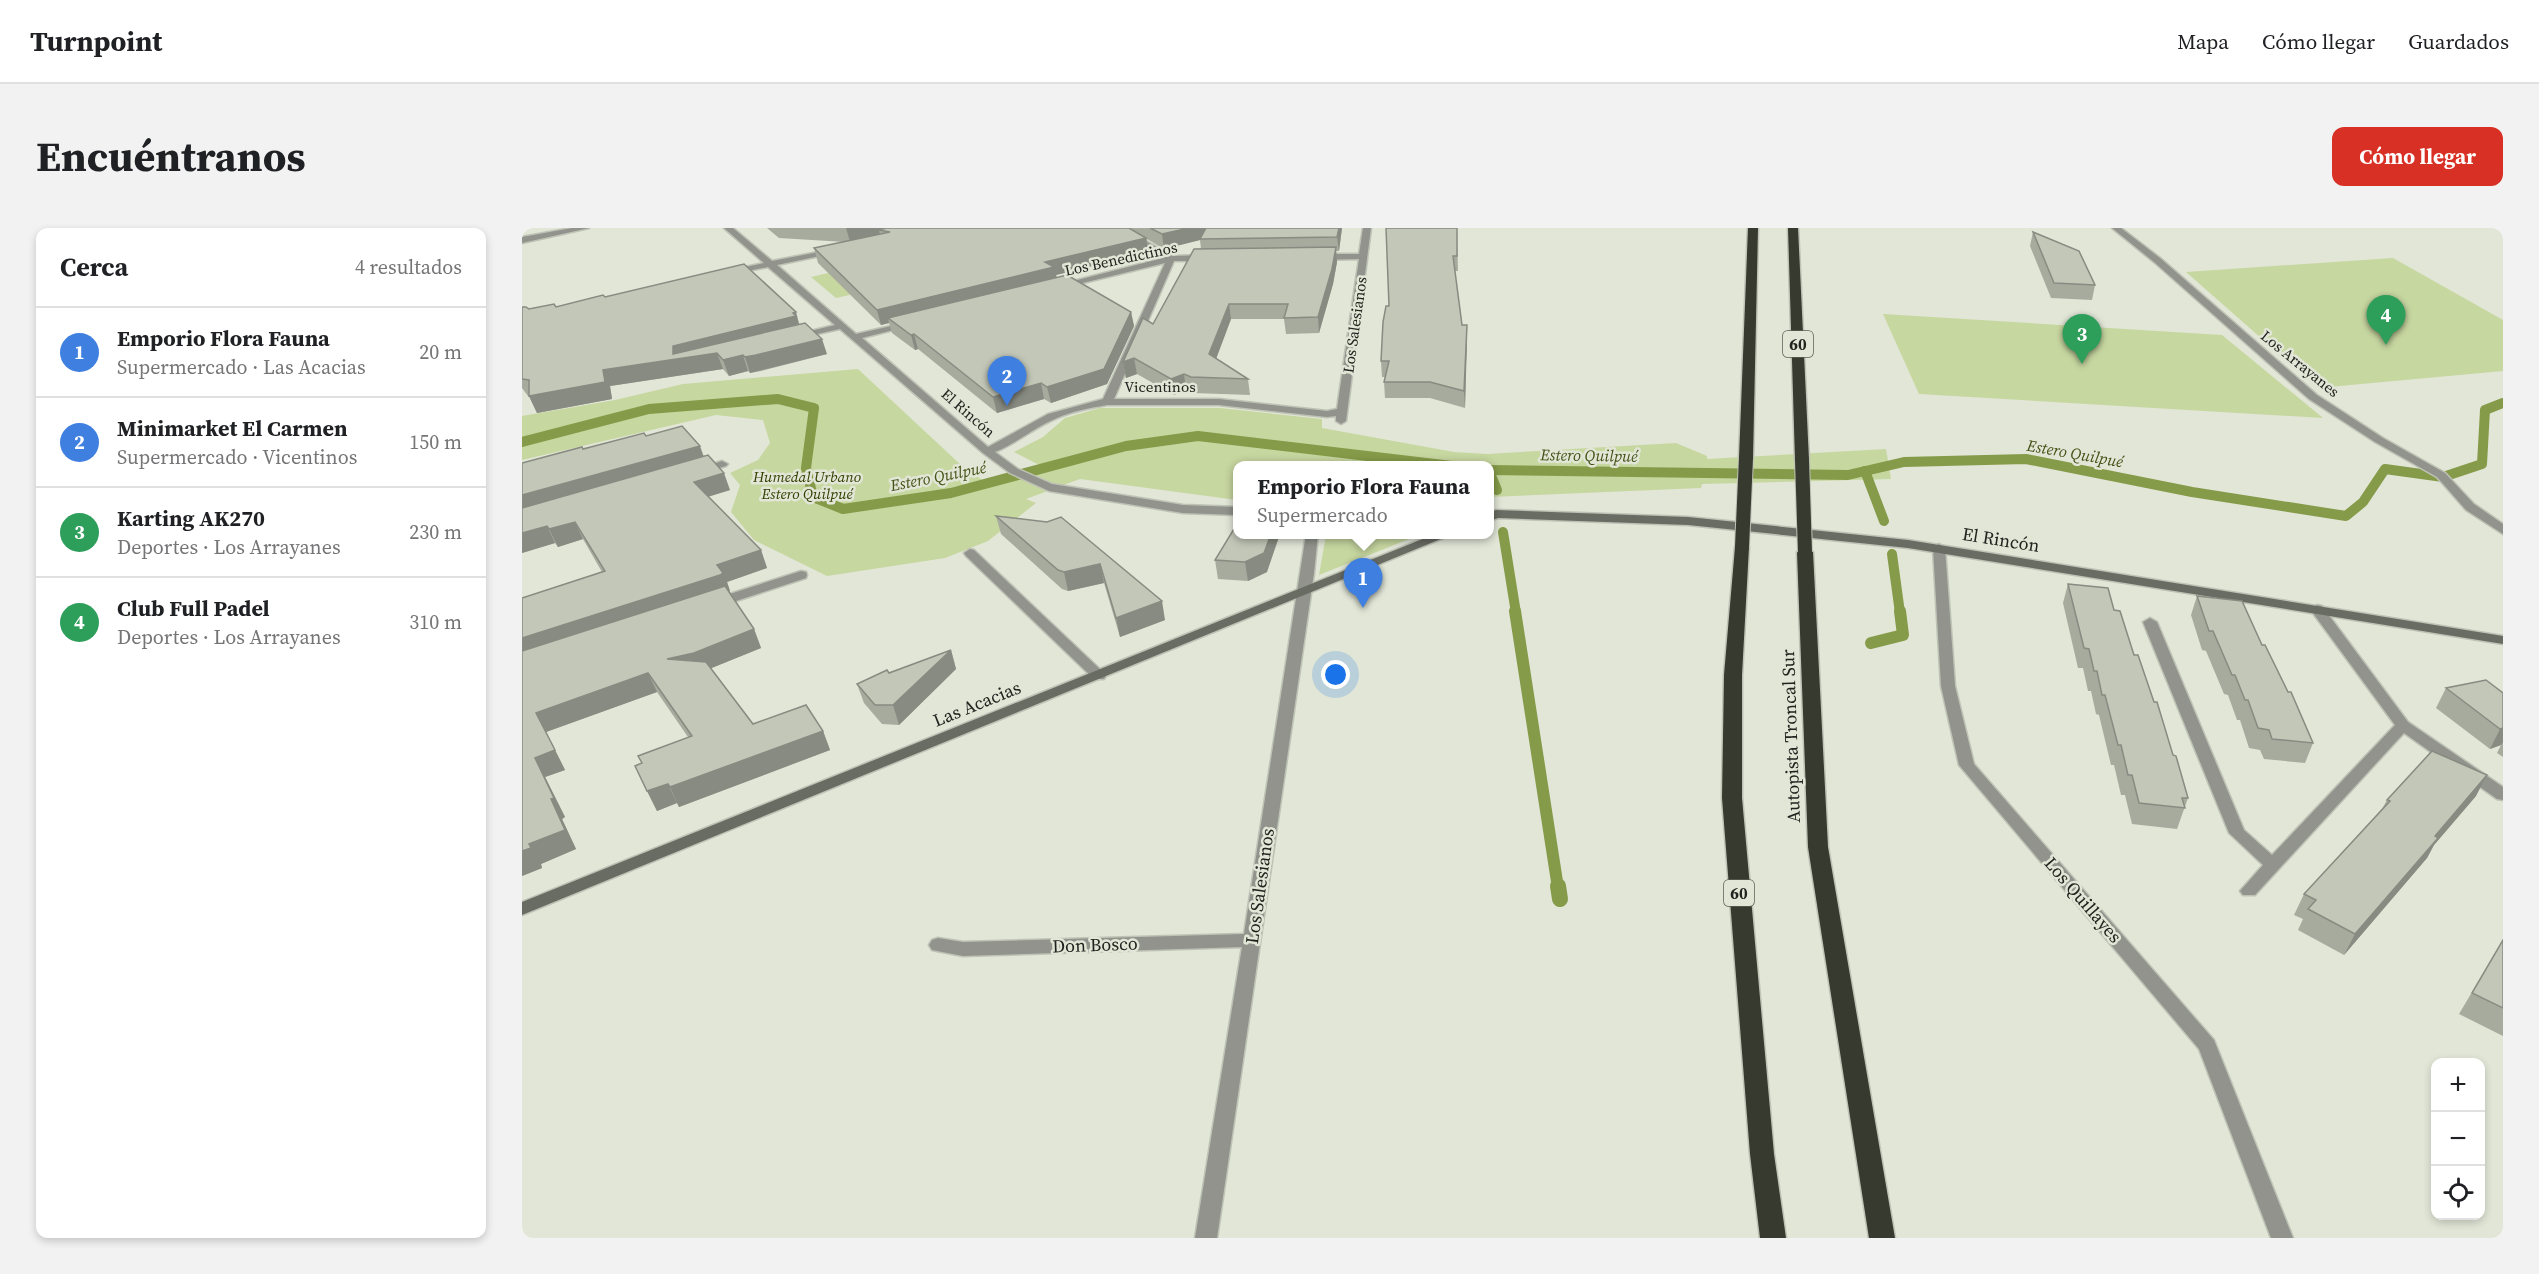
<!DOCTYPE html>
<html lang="es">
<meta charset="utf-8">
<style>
:root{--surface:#fff;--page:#f2f2f2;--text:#202124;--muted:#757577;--line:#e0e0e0;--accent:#d93025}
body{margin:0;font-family:"Source Serif 4",serif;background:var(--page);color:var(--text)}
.controls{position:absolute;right:18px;bottom:18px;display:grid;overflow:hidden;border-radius:12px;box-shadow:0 3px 9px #0003}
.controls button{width:54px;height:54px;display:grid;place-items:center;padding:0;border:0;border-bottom:2px solid var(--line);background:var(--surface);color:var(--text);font:30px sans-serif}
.you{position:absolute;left:814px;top:447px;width:21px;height:21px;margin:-15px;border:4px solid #fff;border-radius:50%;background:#1a73e8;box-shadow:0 0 0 9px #1a73e833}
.badge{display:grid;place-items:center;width:39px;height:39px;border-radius:50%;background:var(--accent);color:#fff;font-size:20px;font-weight:700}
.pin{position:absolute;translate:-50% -50px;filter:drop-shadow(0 2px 3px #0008)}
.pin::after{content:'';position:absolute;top:32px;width:21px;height:18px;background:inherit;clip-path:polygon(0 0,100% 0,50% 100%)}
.popup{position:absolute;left:711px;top:233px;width:261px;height:78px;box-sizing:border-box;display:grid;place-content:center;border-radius:12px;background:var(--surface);filter:drop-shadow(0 2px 4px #0005);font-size:20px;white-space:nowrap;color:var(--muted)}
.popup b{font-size:22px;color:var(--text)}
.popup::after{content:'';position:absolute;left:50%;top:100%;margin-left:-12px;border:12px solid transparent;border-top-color:var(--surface)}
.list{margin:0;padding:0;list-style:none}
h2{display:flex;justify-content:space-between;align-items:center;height:78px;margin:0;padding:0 24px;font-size:26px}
h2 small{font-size:20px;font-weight:400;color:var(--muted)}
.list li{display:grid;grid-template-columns:39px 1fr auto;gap:18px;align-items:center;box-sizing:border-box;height:90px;padding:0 24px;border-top:2px solid var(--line)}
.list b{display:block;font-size:22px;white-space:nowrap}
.list p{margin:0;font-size:20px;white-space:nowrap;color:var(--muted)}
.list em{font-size:20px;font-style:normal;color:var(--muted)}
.icon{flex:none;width:33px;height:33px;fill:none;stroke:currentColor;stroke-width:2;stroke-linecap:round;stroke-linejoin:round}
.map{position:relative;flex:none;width:1981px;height:1010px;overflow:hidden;border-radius:12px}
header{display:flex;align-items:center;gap:36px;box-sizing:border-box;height:84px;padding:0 30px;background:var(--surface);border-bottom:2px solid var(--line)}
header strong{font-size:28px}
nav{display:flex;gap:33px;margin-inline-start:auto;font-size:21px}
.intro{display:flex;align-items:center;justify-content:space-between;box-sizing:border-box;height:144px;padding:0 36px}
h1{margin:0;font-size:42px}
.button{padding:15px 27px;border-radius:12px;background:var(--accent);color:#fff;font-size:21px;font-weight:700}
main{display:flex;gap:36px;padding:0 36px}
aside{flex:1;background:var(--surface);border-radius:12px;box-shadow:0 3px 9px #0003}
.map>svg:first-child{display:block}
.green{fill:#c7d7a0}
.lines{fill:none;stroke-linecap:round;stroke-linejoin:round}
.stream-far2{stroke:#869b49;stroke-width:10}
.stream-far1{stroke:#869b49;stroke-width:12}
.stream{stroke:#869b49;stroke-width:16}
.street-casing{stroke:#bec3b6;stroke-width:3}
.secondary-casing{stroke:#bec3b6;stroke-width:3}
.highway-casing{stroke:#bec3b6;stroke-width:3}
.street{fill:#91938c;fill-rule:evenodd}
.secondary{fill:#696c63;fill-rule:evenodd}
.highway{fill:#373a2e;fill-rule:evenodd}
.highway-bridge-casing{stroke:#bec3b6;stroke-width:16;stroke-linecap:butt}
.highway-bridge{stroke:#373a2e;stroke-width:14}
.wall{fill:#a7ab9e}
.shaded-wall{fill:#888b81}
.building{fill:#c2c7b8;stroke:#888b81;stroke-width:1.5}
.labels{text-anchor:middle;stroke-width:5;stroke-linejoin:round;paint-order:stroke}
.far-street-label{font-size:15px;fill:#21231e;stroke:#e1e6d7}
.far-park-label{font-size:15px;font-style:italic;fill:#333f00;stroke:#e1e6d7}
.shield{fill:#e1e6d7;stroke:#5b5e56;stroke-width:1.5}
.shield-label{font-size:16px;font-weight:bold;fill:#21231e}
.far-water-label{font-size:16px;font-style:italic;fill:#435115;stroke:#e1e6d7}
.street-label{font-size:18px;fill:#21231e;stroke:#e1e6d7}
</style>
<header>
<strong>Turnpoint</strong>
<nav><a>Mapa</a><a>Cómo llegar</a><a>Guardados</a></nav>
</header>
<div class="intro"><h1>Encuéntranos</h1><a class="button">Cómo llegar</a></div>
<main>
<aside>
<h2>Cerca<small>4 resultados</small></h2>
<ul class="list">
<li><span class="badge" style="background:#3f7fe0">1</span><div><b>Emporio Flora Fauna</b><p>Supermercado · Las Acacias</p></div><em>20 m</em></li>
<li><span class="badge" style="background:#3f7fe0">2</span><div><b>Minimarket El Carmen</b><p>Supermercado · Vicentinos</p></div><em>150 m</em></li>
<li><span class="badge" style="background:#2e9e5b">3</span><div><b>Karting AK270</b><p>Deportes · Los Arrayanes</p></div><em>230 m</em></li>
<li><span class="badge" style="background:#2e9e5b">4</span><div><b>Club Full Padel</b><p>Deportes · Los Arrayanes</p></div><em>310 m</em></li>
</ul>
</aside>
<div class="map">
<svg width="1981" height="1010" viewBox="0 0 1981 1010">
<rect width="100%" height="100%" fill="#e1e6d7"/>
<!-- green -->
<g class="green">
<path d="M371 30 401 51 314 70 289 49Z"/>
<path d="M1871 30 1981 92V143L1796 160 1664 44Z"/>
<path d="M1361 86 1700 107 1801 190 1397 166Z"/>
<path d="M336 141 439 237 469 258 523 240 492 224 521 209 543 190 578 180H698L800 191V200L932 224 965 226 1154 215 1185 228V231L1364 221 1369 251 1180 256 1179 260 967 269V238H715V272L558 251 504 271 514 275 466 313 423 330 305 348 232 312 209 284 218 257 208 245 236 232 248 215 241 192 194 187 0 232V188L93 172 161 156Z"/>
<path d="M804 307V306L897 307 797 347Z"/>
</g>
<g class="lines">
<!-- stream-far2 -->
<g class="stream-far2">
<path d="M0 214 127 181 256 171 292 180 284 240 291 269 321 281 429 265 604 218 676 208 930 238"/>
<path d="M967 242 1326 247 1382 234 1504 231 1670 264 1824 288 1841 274 1863 241 1921 249 1960 236 1963 182 1981 175"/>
<path d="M967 243 975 262"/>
<path d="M1343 243 1362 293"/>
<path d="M981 304 994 385"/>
<path d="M1370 326 1378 385"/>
</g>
<!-- stream-far1 -->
<g class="stream-far1">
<path d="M993 383 1036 660"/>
<path d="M1349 415 1381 407 1378 383"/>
</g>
<!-- stream -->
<path class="stream" d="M1036 658 1038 671"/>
<defs>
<g id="street">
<path d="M50 0H67L0 15V9Z"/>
<path d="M202 0H211L250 33 317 20V24L255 37 334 106 391 93V97L340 110 466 219 526 186 581 171 643 35 536 61 532 58 641 30 590 0H600L651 28 686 27 690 30 686 33H652L592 171H697L805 183 815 181 837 31 794 32 790 29 794 26H837L841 0H849L824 193 819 196 814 193V188L805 189 697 177H585C568 180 551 183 535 190 513 199 495 215 473 224L496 241 530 256 661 277 715 279V287L661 285 527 263 488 245 461 225 318 101 272 111V107L313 97 246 39 205 47V43L242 35Z"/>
<path d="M1590 0H1599L1638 30 1795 167 1861 210 1923 245 1952 276 1981 296V306L1944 282 1915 249 1853 214 1787 171 1632 34Z"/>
<path d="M200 233 206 236 204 238 176 246 170 243Z"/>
<path d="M784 306H796L792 345 695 1010H673L720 719 441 728 410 722 407 717 410 712 416 710 441 714 722 706Z"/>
<path d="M1417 316 1423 320 1433 458 1452 536 1692 812 1771 1010H1749L1677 821 1437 537 1419 458 1411 320Z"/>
<path d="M448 321 452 322 582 445 584 448 582 451H572L444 328 442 325Z"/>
<path d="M279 343 284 344 285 347 284 350 199 378 194 379 187 375 189 372Z"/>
<path d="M1795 377 1800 378 1886 494 1981 559V572L1975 571 1882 505 1733 667H1721L1718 663 1741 637 1707 605 1621 394 1628 390 1635 394 1722 602 1750 627 1873 497 1788 381Z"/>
</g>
<g id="secondary">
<path d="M974 282 1166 289 1386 312 1981 408V416L1386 320 1166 297 976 290 967 293V285Z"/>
<path d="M913 306H931L0 687V674Z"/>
</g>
<g id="highway">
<path d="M1226 0H1236L1231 230 1224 234 1217 230Z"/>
<path d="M1266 0H1276L1287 232 1280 236 1273 232Z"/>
<path d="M1220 315 1227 319 1220 447V570L1252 926 1264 1010H1238L1228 926 1200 570 1202 447 1213 319Z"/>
<path d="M1283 319 1291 324 1306 619 1373 1010H1347L1286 619 1275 324Z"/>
</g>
</defs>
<!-- street casing -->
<use href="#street" class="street-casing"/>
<!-- secondary casing -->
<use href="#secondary" class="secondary-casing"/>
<!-- highway casing -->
<use href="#highway" class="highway-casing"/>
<!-- street -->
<use href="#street" class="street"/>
<!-- secondary -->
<use href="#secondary" class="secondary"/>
<!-- highway -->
<use href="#highway" class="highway"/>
<defs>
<g id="highway-bridge">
<path d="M1280 232 1283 324"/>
<path d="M1220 319 1224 230"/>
</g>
</defs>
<!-- highway-bridge casing -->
<use href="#highway-bridge" class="highway-bridge-casing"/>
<!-- highway-bridge -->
<use href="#highway-bridge" class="highway-bridge"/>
</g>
<!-- wall -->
<g class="wall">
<path d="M245 0H820L817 23H814L815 34 811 56 797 105 764 106 762 91H709L694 130 726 151 728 167 671 165 664 162 652 167 615 146 604 150 601 134 631 96 679 21 678 12 642 21 625 11 627 24 534 47 535 49 609 84 612 98 585 156 529 175 522 171 475 185 396 121 393 122 370 105 367 95 359 97 296 35 292 20 323 14 257 10Z"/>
<path d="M935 0 936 43H933L940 97H945L943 180 908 170H863L862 154 863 149H860L859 133 867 78Z"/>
<path d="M1511 4 1573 57 1570 72 1529 70 1508 18Z"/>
<path d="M83 69 277 96 305 126 239 143 228 145 226 143 207 148 201 141 88 158 90 171 15 185 7 168H6L0 160V78V79L7 81 34 79Z"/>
<path d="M124 208 182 228 208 262 186 269 239 322 245 340 205 354 208 363H207L232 401 239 420 189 440 231 496 301 503 308 522 157 579 155 575 135 583 113 538 120 535 166 509 135 464 24 504 43 542 23 549 43 589 40 591 54 621 19 636 20 640 0 648V370L80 344 61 311 36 319 33 315 0 325 61 221Z"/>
<path d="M474 288 525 294 643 392 598 409 582 355 546 363 540 361 479 306Z"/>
<path d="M715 296 745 344 726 353 696 351 693 332Z"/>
<path d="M1546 356 1592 382 1612 427 1651 527 1666 570 1655 601 1610 596 1603 567H1599L1592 537H1589L1577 487 1574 486 1569 463H1566L1561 440H1556L1541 375Z"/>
<path d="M1675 368 1740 417 1766 464 1791 515 1783 535 1742 531 1738 522 1727 520 1718 492H1715L1706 467 1702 466 1684 423 1680 422 1669 387Z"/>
<path d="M429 422 434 441 377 497 360 496 342 475 335 456Z"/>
<path d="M1924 460 1981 465V529L1975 525 1979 517 1968 521 1914 480Z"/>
<path d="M1954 568 1912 617 1905 630 1822 727 1776 702 1781 691 1772 687 1782 666 1860 581 1865 572Z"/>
<path d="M1981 712V808L1937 786Z"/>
</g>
<!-- shaded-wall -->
<g class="shaded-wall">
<path d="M324 0H392L357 2 358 7 328 14Z"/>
<path d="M667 0H687L678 12 642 21 640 6Z"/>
<path d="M817 0H820L817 23 815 9Z"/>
<path d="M624 10 627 24 534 47 535 54 366 90 367 95 359 97 355 82 523 34Z"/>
<path d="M814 19 815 34 811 56 797 105 796 89Z"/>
<path d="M707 76 709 91 690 142 687 126Z"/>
<path d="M274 84 279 103 195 125 201 141 88 158 90 171 15 185 7 168 81 142 151 126V118Z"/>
<path d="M609 84 612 98 585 156 529 175 525 159Z"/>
<path d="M945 97V113L943 180 942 163Z"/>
<path d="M392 106 396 121 393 122 389 107Z"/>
<path d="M300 111 305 126 228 145 223 129Z"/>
<path d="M221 127 226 143 207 148 201 132Z"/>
<path d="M612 130 615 146 604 150 601 134Z"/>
<path d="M662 146 664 162 652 167 649 151Z"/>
<path d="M519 155 522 171 475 185 471 169Z"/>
<path d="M178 218 184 235 0 287V267Z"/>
<path d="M202 245 208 262 178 271 172 254Z"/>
<path d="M53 294 61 311 36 319 27 301Z"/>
<path d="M25 298 33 315 0 325V305Z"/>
<path d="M749 306H758L745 344 726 353 723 334Z"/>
<path d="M239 322 245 340 205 354 208 363 205 365 0 432V410L195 337Z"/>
<path d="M578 336 582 355 546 363 542 344Z"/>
<path d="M640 373 643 392 598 409 594 390Z"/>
<path d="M232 401 239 420 180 444 145 431Z"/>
<path d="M429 422 434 441 377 497 371 477Z"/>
<path d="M126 445 135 464 24 504 43 542 23 549 43 589 40 591 54 621 19 636 20 640 0 648V623L7 616 29 571 13 530 14 485Z"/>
<path d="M1981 500V514L1979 517 1968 521 1978 501Z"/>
<path d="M301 503 308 522 157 579 148 559Z"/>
<path d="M1965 547 1954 568 1912 617 1905 630 1822 727 1833 706 1913 608Z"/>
<path d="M146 556 155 575 135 583 125 563Z"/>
</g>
<!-- building -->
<g class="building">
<path d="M364 0H607L624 10 523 34 532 39 355 82 292 20 368 4 357 2Z"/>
<path d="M628 0H667L640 6Z"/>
<path d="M684 0H817L815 9 678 11Z"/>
<path d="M864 0H935V28H931L940 97H945L942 163 908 154H862L867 133H859L861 94 864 78H867Z"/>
<path d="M1511 4 1557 23 1573 57 1532 55Z"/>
<path d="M814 19 810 41 796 89 762 90 766 76H707L687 126 726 151 669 149 662 146 649 151 612 130 601 134 621 90 631 96 672 21Z"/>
<path d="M222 36 274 84 271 85 274 88 151 118V126L283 95 300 111 234 127 223 129 221 127 201 132 195 125 81 142 83 154 7 168V152L0 151V79H4L7 81 32 76 34 79 81 67 83 69Z"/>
<path d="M545 47 609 84 582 141 525 159 519 155 471 169 392 106 389 107 366 90Z"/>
<path d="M160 198 178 218 0 267V235L60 219 61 221 122 205 124 208Z"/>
<path d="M186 227 202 245 172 254 239 322 195 337 201 345 198 347 0 410V370L83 343 53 294 27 301 25 298 0 305V280Z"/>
<path d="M474 288 525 294 539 289 640 373 594 390 578 336 542 344 536 342Z"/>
<path d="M715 296V306H749L742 325 723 334 693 332Z"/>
<path d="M1546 356 1586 360 1592 382 1598 383 1612 427H1616L1632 474H1635L1651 527 1654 528 1666 570H1660L1663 580 1617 575 1610 547H1606L1599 517H1596L1583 467H1580L1575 443H1572L1567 421 1562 420Z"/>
<path d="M203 358 232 401 172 425 145 431 184 434 231 496 284 477 301 503 148 559 146 556 125 563 113 538 120 535 116 528 170 508 126 445 14 485 33 522 13 530 32 570 29 571 43 602 7 616 9 620 0 623V423Z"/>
<path d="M1675 368 1720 373 1740 417H1743L1766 464H1769L1791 515 1750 511 1747 502 1736 500 1726 472H1723L1713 447H1710L1691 403H1687Z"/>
<path d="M429 422 371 477H353L335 456 365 442 367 445Z"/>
<path d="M1964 452 1981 465V500L1978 501 1924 460Z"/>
<path d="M1910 523 1965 547 1913 608 1916 610 1833 706 1786 681 1794 672 1782 666 1868 573 1865 572Z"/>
<path d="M1981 712V780L1950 765Z"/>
</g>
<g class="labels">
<!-- far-street labels -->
<g class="far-street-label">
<text transform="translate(599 31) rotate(-12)" y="5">Los Benedictinos</text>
<text transform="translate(833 97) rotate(-82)" y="5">Los Salesianos</text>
<text transform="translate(1778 136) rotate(39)" y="5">Los Arrayanes</text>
<text x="638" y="164">Vicentinos</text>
<text transform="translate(446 185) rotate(41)" y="5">El Rincón</text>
</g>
<!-- far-park labels -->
<g class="far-park-label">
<text x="285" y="254">Humedal Urbano<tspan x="285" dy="17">Estero Quilpué</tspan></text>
</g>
<!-- shield labels -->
<g class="shield">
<rect x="1261" y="103" width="30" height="26" rx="4.5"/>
<rect x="1202" y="652" width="30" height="26" rx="4.5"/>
</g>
<g class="shield-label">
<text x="1276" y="122">60</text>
<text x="1217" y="671">60</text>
</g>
<!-- far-water labels -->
<g class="far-water-label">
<text transform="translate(1553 225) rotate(10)" y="6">Estero Quilpué</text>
<text transform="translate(1067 227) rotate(1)" y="6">Estero Quilpué</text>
<text transform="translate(416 248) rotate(-11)" y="6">Estero Quilpué</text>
</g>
<!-- street labels -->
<g class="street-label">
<text transform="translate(1479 312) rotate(9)" y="6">El Rincón</text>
<text transform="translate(455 476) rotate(-22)" y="6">Las Acacias</text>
<text transform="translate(1269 508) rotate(-92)" y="6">Autopista Troncal Sur</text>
<text transform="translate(738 658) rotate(-82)" y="6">Los Salesianos</text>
<text transform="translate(1561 672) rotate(49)" y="6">Los Quillayes</text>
<text transform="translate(573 717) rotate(-2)" y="6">Don Bosco</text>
</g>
</g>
</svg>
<div class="controls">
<button>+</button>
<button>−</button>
<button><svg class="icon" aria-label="locate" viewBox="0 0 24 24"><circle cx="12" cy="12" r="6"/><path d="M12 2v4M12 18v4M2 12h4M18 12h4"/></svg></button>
</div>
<div class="you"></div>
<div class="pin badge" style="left:841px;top:380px;background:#3f7fe0">1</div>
<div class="popup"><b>Emporio Flora Fauna</b>Supermercado</div>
<div class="pin badge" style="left:485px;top:178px;background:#3f7fe0">2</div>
<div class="pin badge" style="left:1560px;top:136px;background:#2e9e5b">3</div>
<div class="pin badge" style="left:1864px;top:117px;background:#2e9e5b">4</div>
</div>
</main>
